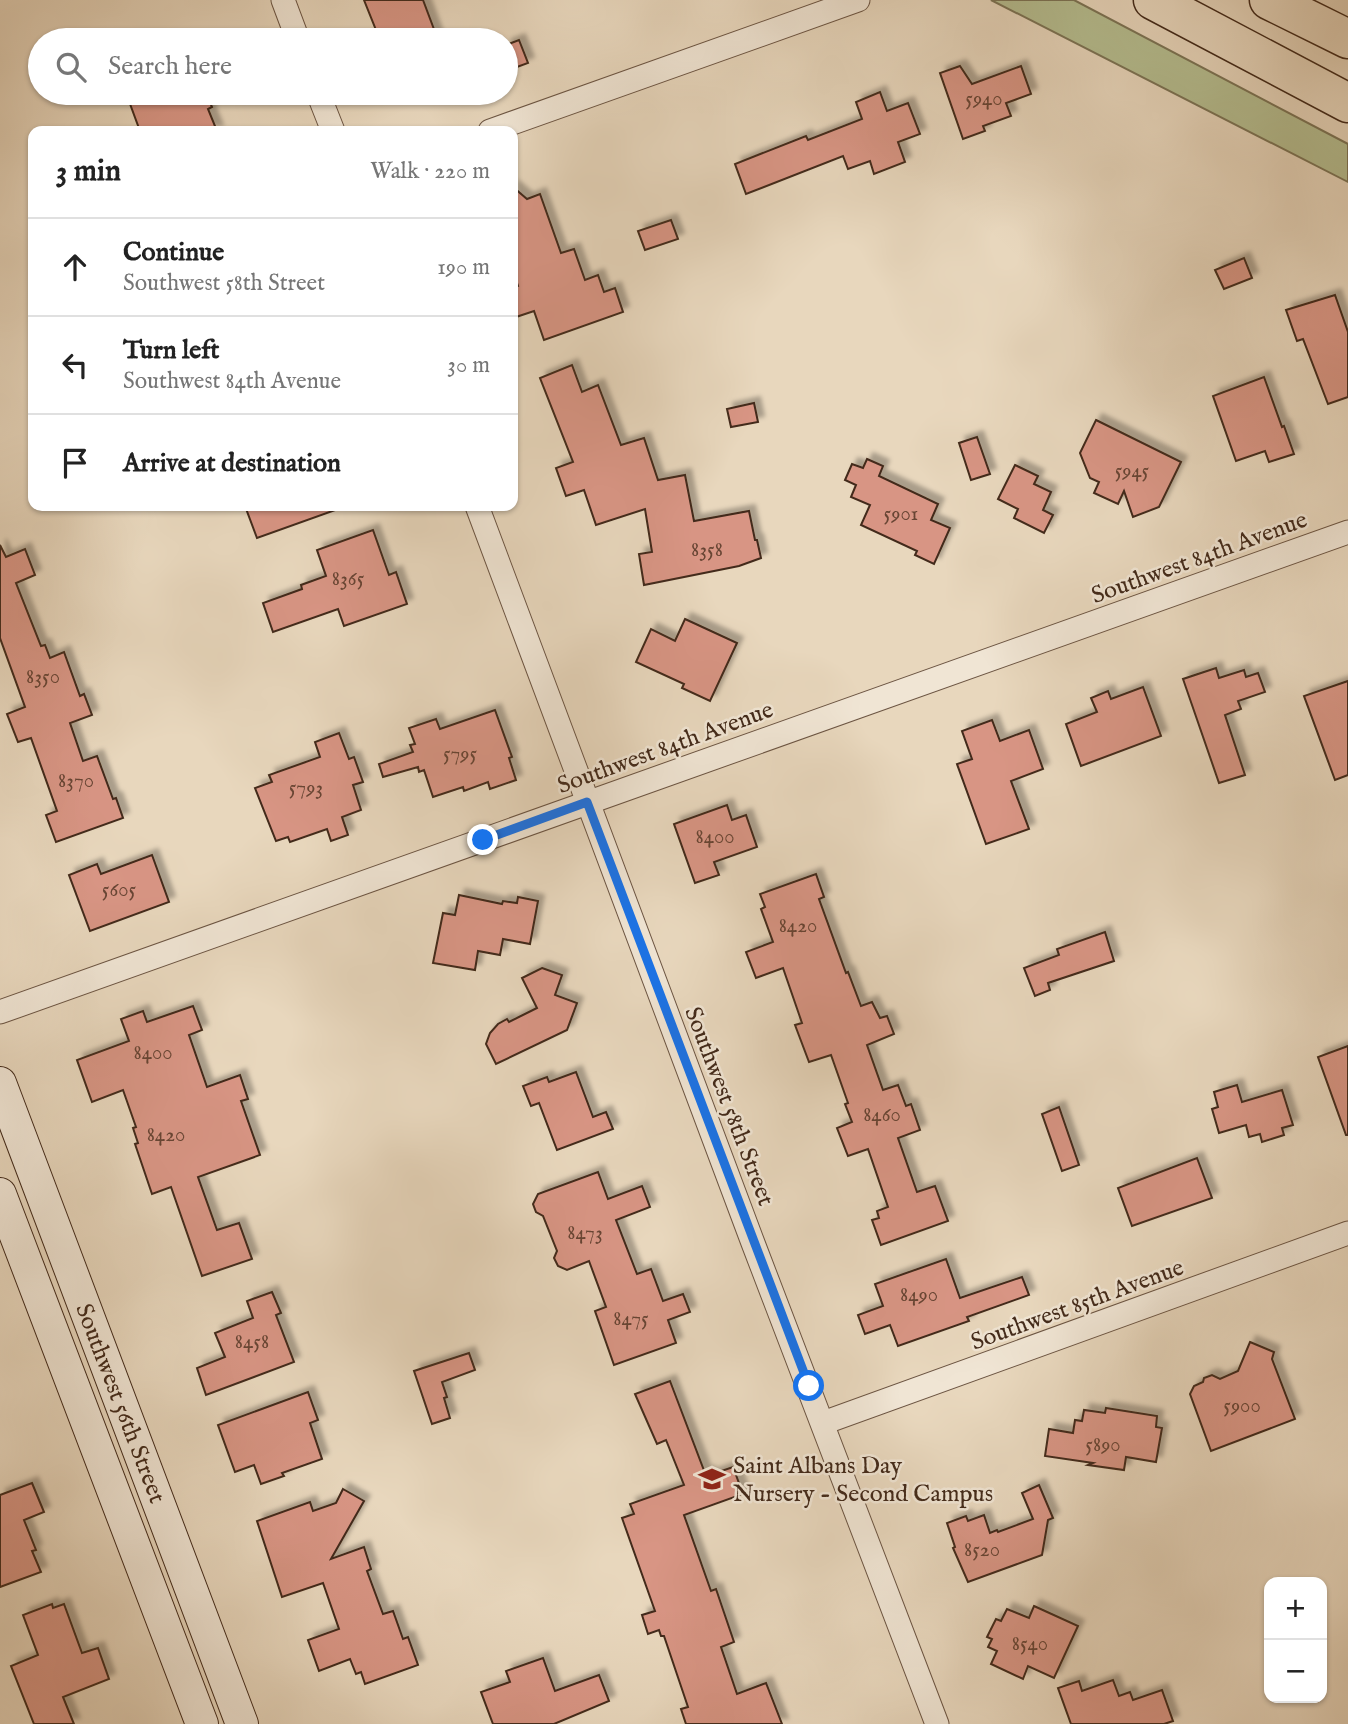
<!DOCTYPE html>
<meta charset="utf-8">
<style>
:root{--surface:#fff;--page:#f6f6f6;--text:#222;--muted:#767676;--line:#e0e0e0}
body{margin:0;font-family:"IM FELL English",serif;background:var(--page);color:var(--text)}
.controls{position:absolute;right:21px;bottom:21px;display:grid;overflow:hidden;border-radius:14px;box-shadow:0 2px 5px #0004}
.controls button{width:63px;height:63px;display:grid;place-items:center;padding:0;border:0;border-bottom:2px solid var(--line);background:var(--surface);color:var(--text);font:35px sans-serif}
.stop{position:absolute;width:21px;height:21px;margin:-16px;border:5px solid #1a73e8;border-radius:50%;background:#fff}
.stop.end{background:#1a73e8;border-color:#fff;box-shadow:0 2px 7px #0008}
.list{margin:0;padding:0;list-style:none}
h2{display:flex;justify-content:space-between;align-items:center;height:91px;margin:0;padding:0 28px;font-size:30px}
h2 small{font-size:23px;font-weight:400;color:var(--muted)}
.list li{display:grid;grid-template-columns:46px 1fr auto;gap:21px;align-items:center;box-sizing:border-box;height:98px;padding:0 28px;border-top:2px solid var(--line)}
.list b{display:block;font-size:26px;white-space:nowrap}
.list p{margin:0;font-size:23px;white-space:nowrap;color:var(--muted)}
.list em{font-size:23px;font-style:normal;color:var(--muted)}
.icon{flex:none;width:38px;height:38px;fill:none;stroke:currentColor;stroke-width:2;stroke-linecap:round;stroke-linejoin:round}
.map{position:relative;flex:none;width:1348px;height:1724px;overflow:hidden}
.search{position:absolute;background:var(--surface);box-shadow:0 2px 5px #0004;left:28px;top:28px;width:490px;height:77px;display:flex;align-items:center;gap:18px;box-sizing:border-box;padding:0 24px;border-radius:38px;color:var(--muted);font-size:26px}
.panel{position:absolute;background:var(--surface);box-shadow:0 2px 5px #0004;left:28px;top:126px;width:490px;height:385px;border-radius:14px}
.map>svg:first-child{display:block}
.green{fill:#b5be91;stroke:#7c7456;stroke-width:2}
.building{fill:#d89584;stroke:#432a1a;stroke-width:2;filter:url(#shadow)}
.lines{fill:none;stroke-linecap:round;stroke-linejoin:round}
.minor-casing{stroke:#6c5543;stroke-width:25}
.secondary-casing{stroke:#432a1a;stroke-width:34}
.motorway-casing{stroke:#432a1a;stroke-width:41}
.minor{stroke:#f0e5d4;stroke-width:23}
.secondary{stroke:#f0e5d4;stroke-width:32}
.motorway{stroke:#e8d7bd;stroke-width:38}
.route{stroke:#1a73e8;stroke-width:9}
.labels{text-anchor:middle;stroke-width:5;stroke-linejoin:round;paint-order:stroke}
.number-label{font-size:21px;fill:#684534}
.street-label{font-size:24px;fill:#432a1a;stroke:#f0e5d4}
.poi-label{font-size:24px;fill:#432a1a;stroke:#f0e5d4;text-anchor:start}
</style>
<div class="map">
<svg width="1348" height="1724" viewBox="0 0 1348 1724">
<defs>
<filter id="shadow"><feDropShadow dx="6" dy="-6" stdDeviation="2" flood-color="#0004"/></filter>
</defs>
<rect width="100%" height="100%" fill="#e8d7bd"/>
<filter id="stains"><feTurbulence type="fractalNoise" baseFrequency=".00286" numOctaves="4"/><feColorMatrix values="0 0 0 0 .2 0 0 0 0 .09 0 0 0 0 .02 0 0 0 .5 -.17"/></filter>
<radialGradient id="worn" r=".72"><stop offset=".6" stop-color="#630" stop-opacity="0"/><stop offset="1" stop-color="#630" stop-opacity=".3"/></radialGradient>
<!-- green -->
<path class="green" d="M991 0H1074L1348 144V182Z"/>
<!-- building -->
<g class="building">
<path d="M364 0H423L438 40H380Z"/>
<path d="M519 40 528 63 506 71V45Z"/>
<path d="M960 66 972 84 1021 66 1031 94 1006 103 1011 116 983 126 985 131 963 139 940 73Z"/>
<path d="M880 92 887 111 908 103 920 134 898 142 905 162 874 174 870 161 848 169 843 156 746 194 735 164 806 136 808 140 862 119 856 102Z"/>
<path d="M126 93H206L212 107 208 109 217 131H140Z"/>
<path d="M513 187 527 199 540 194 561 253 574 249 585 280 598 275 604 292 615 288 623 312 544 340 534 311 513 318V288L518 286 513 271Z"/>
<path d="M671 220 678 239 645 250 638 231Z"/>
<path d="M1244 258 1252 278 1224 289 1215 270Z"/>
<path d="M1335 295 1348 332V397L1328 404 1303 339 1297 341 1286 310Z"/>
<path d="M572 365 582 392 598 385 621 445 644 438 658 480 685 475 694 521 749 511 755 540H757L761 558 739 566 644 585 639 554 652 552 645 509 596 525 584 490 566 496 556 468 573 462 540 378Z"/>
<path d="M1264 377 1282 427 1284 426 1294 454 1269 462 1265 451 1236 461 1213 396Z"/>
<path d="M754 403 758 422 731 427 727 409Z"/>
<path d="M1096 420 1181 462 1159 507 1133 517 1124 491 1118 504 1094 493 1099 482 1090 478 1080 453Z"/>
<path d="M977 437 990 474 971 480 959 443Z"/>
<path d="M867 459 883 466 879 476 938 504 931 520 950 528 934 564 915 555 917 551 861 525 870 505 851 497 856 485 845 480 852 464 863 468Z"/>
<path d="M1015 465 1038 476 1034 484 1051 492 1043 510 1053 515 1044 533 1014 518 1018 509 998 499Z"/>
<path d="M245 506H340L341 508 257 538Z"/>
<path d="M373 530 389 575 396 572 407 604 344 626 338 609 273 632 263 603 302 589 301 585 326 576 317 550Z"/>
<path d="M0 545 6 557 25 549 35 575 16 583 41 646 45 645 50 658 64 652 80 696 84 694 92 715 70 723 83 761 97 756 113 799 116 798 123 818 56 842 46 815 57 811 31 738 18 742 7 714 25 707 0 638Z"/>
<path d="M685 619 737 643 710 701 682 688 684 684 636 662 651 629 675 641Z"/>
<path d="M1216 668 1219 678 1244 670 1246 677 1258 673 1265 692 1238 701 1241 709 1225 715 1245 775 1219 783 1183 679Z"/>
<path d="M1348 681V775L1335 780 1304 696Z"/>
<path d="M1143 687 1161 736 1081 766 1066 724 1097 712 1091 698 1108 691 1111 699Z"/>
<path d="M495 710 512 757 509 758 516 780 490 789 488 782 464 791 463 787 433 797 424 770 419 772 418 767 383 777 379 764 413 752 410 745 415 744 409 728 436 719 440 729Z"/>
<path d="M992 720 1000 741 1029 730 1043 769 1011 781 1029 829 986 844 957 764 972 759 962 731Z"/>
<path d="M339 733 349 759 354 757 363 782 353 785 361 810 342 817 348 835 331 841 327 829 290 842 288 837 276 841 255 788 272 782 269 775 320 757 315 742Z"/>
<path d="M727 805 732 820 746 815 757 847 714 862 719 875 695 883 674 824Z"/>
<path d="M152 855 169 902 90 931 69 875 97 864 101 874Z"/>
<path d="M816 874 824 897 819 899 846 973 848 972 861 1006 872 1002 880 1018 887 1016 894 1034 867 1045 883 1090 898 1085 906 1106 911 1104 920 1130 898 1138 917 1192 935 1186 948 1221 881 1245 872 1220 879 1218 877 1211 888 1207 868 1149 848 1156 837 1128 852 1122 845 1104 848 1103 831 1055 809 1062 795 1025 802 1023 783 968 756 978 746 952 773 942 761 909 765 907 760 894Z"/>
<path d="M459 895 502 904 503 901 517 903 518 897 538 901 530 944 503 939 500 955 478 951 475 970 433 963 443 913 455 915Z"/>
<path d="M1105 932 1114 961 1048 983 1050 990 1035 996 1024 968 1059 955 1057 949Z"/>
<path d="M542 968 562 975 555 995 577 1003 567 1030 496 1064 486 1044 490 1033 498 1024 507 1019 509 1022 537 1008 522 978Z"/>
<path d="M193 1006 202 1030 189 1035 207 1087 240 1075 248 1099 241 1101 260 1155 198 1177 217 1230 239 1223 252 1259 202 1276 171 1187 152 1194 135 1144 138 1143 133 1128 136 1127 123 1090 92 1102 77 1060 129 1041 121 1019 143 1011 147 1022Z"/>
<path d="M1348 1046V1135H1346L1318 1057Z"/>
<path d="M576 1072 593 1117 606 1112 613 1129 557 1150 539 1103 531 1106 523 1086 547 1077 549 1082Z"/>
<path d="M1237 1085 1242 1102 1282 1090 1293 1125 1282 1128 1284 1135 1262 1142 1260 1134 1249 1137 1246 1125 1219 1133 1212 1109 1218 1107 1214 1092Z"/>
<path d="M1059 1107 1079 1165 1062 1171 1042 1114Z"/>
<path d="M1197 1158 1212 1198 1132 1226 1118 1188Z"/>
<path d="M598 1172 608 1199 642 1186 650 1207 616 1220 637 1274 651 1269 663 1301 683 1294 690 1312 668 1320 676 1343 614 1365 595 1311 606 1307 589 1261 567 1270 558 1266 554 1258 557 1251 543 1216 536 1212 533 1204 538 1194Z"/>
<path d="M946 1259 960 1298 1022 1277 1029 1295 967 1317 969 1321 898 1346 890 1325 865 1334 858 1315 883 1306 875 1284Z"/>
<path d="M272 1292 281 1313 276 1315 294 1362 206 1395 197 1368 225 1357 215 1333 253 1318 247 1301Z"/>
<path d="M1250 1342 1274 1352 1272 1359 1295 1419 1211 1451 1190 1394 1194 1386 1203 1382 1204 1378 1212 1375 1220 1379 1238 1371Z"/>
<path d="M469 1353 475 1370 442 1382 447 1397 444 1398 450 1418 432 1424 414 1371Z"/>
<path d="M670 1381 705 1473 709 1472 710 1475 733 1467 743 1494 684 1515 711 1591 716 1589 734 1642 721 1647 737 1694 766 1683 782 1724H686L681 1709 688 1707 664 1636H661L659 1630 648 1634 642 1615 655 1611 622 1518 634 1514 630 1504 684 1485 666 1440 657 1444 635 1394Z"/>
<path d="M308 1392 318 1420 310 1423 322 1459 282 1473 284 1476 261 1484 254 1465 235 1472 218 1425Z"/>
<path d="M1106 1408 1157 1416 1156 1427 1162 1428 1156 1462 1126 1457 1124 1470 1088 1465 1093 1463 1045 1456 1049 1429 1073 1433 1075 1420 1082 1421 1084 1410 1105 1413Z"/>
<path d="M32 1483 44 1512 24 1520 36 1550 32 1551 41 1572 0 1587V1495Z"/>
<path d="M1039 1485 1053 1518 1048 1520 1042 1555 968 1582 953 1548 955 1547 947 1523 966 1516 968 1521 984 1515 990 1533 997 1530 998 1532 1033 1519 1022 1493Z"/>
<path d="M343 1489 364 1501 331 1559 364 1547 371 1569 367 1571 383 1614 393 1611 403 1639 408 1637 418 1665 365 1684 361 1672 356 1674 350 1659 319 1671 308 1640 339 1629 323 1583 282 1597 257 1521 310 1502 313 1511 336 1503Z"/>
<path d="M52 1604 53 1608 64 1604 82 1653 98 1648 109 1679 63 1697 74 1724H34L11 1666 38 1655 23 1615Z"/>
<path d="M1034 1606 1078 1626 1054 1678 1028 1666 1023 1679 991 1664 997 1651 988 1647 992 1639 987 1637 996 1619 1001 1621 1007 1609 1029 1618Z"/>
<path d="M543 1658 555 1691 599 1675 609 1701 554 1724H493L481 1692 510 1682 506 1671Z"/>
<path d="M1113 1680 1119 1696 1130 1692 1133 1700 1162 1690 1173 1721 1164 1724H1071L1058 1688 1079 1681 1082 1691Z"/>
</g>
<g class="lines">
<defs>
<g id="minor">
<path d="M283 0 298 40"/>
<path d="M318 93 333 131"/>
<path d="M490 131 858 0"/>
<path d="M477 506 753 1243 937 1724"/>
<path d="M0 1012 1348 532"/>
<path d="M823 1423 1348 1233"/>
</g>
<g id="secondary">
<path d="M0 1083 242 1724"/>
<path d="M0 1194 202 1724"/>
</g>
<g id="motorway">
<path d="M1153 0 1348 103"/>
<path d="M1269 0 1348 39"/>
</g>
</defs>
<!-- minor casing -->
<use href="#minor" class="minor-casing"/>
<!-- secondary casing -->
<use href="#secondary" class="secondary-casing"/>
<!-- motorway casing -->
<use href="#motorway" class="motorway-casing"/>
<!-- minor -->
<use href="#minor" class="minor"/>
<!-- secondary -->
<use href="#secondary" class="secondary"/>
<!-- motorway -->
<use href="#motorway" class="motorway"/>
</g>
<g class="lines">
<!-- route -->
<path class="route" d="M483 840 587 802 809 1386"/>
</g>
<!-- icons -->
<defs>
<symbol id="school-bare" viewBox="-9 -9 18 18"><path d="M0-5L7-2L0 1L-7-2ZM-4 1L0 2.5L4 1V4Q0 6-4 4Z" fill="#8f2418" stroke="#f0e5d4" stroke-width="2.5" paint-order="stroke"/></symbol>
</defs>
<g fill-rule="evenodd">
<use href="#school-bare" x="693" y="1460" width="38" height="38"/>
</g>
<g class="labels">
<!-- number labels -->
<g class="number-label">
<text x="984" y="105">5940</text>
<text x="1132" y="477">5945</text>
<text x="901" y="520">5901</text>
<text x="707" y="556">8358</text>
<text x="348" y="585">8365</text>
<text x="43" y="683">8350</text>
<text x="460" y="760">5795</text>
<text x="76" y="787">8370</text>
<text x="306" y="794">5793</text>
<text x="715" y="843">8400</text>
<text x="119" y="896">5605</text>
<text x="798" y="932">8420</text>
<text x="153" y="1059">8400</text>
<text x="882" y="1121">8460</text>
<text x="166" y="1141">8420</text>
<text x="585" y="1239">8473</text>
<text x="919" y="1301">8490</text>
<text x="631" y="1325">8475</text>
<text x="252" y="1348">8458</text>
<text x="1242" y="1412">5900</text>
<text x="1103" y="1451">5890</text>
<text x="982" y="1556">8520</text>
<text x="1030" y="1650">8540</text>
</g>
<!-- street labels -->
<g class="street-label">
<text transform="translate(1199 557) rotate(-20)" y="8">Southwest 84th Avenue</text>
<text transform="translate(665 747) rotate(-20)" y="8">Southwest 84th Avenue</text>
<text transform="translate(730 1106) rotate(69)" y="8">Southwest 58th Street</text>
<text transform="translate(1077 1304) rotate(-20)" y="8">Southwest 85th Avenue</text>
<text transform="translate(121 1403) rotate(69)" y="8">Southwest 56th Street</text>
</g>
<!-- poi labels -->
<g class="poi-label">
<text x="733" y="1473">Saint Albans Day<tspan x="733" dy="28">Nursery - Second Campus</tspan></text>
</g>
</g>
<rect width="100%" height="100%" filter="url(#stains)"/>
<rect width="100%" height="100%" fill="url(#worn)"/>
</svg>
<div class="controls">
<button>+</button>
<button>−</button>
</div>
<div class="stop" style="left:809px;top:1386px"></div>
<div class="stop end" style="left:483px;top:840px"></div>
<div class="search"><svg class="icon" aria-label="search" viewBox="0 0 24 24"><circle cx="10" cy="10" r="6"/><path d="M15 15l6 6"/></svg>Search here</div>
<section class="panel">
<h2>3 min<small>Walk · 220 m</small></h2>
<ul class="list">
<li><svg class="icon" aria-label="ahead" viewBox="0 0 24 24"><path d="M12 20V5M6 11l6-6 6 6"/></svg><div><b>Continue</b><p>Southwest 58th Street</p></div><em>190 m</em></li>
<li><svg class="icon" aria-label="left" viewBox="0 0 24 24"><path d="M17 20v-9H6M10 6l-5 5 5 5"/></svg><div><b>Turn left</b><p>Southwest 84th Avenue</p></div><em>30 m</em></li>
<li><svg class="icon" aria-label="arrive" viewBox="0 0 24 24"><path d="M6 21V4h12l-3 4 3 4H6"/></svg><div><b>Arrive at destination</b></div></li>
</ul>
</section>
</div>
